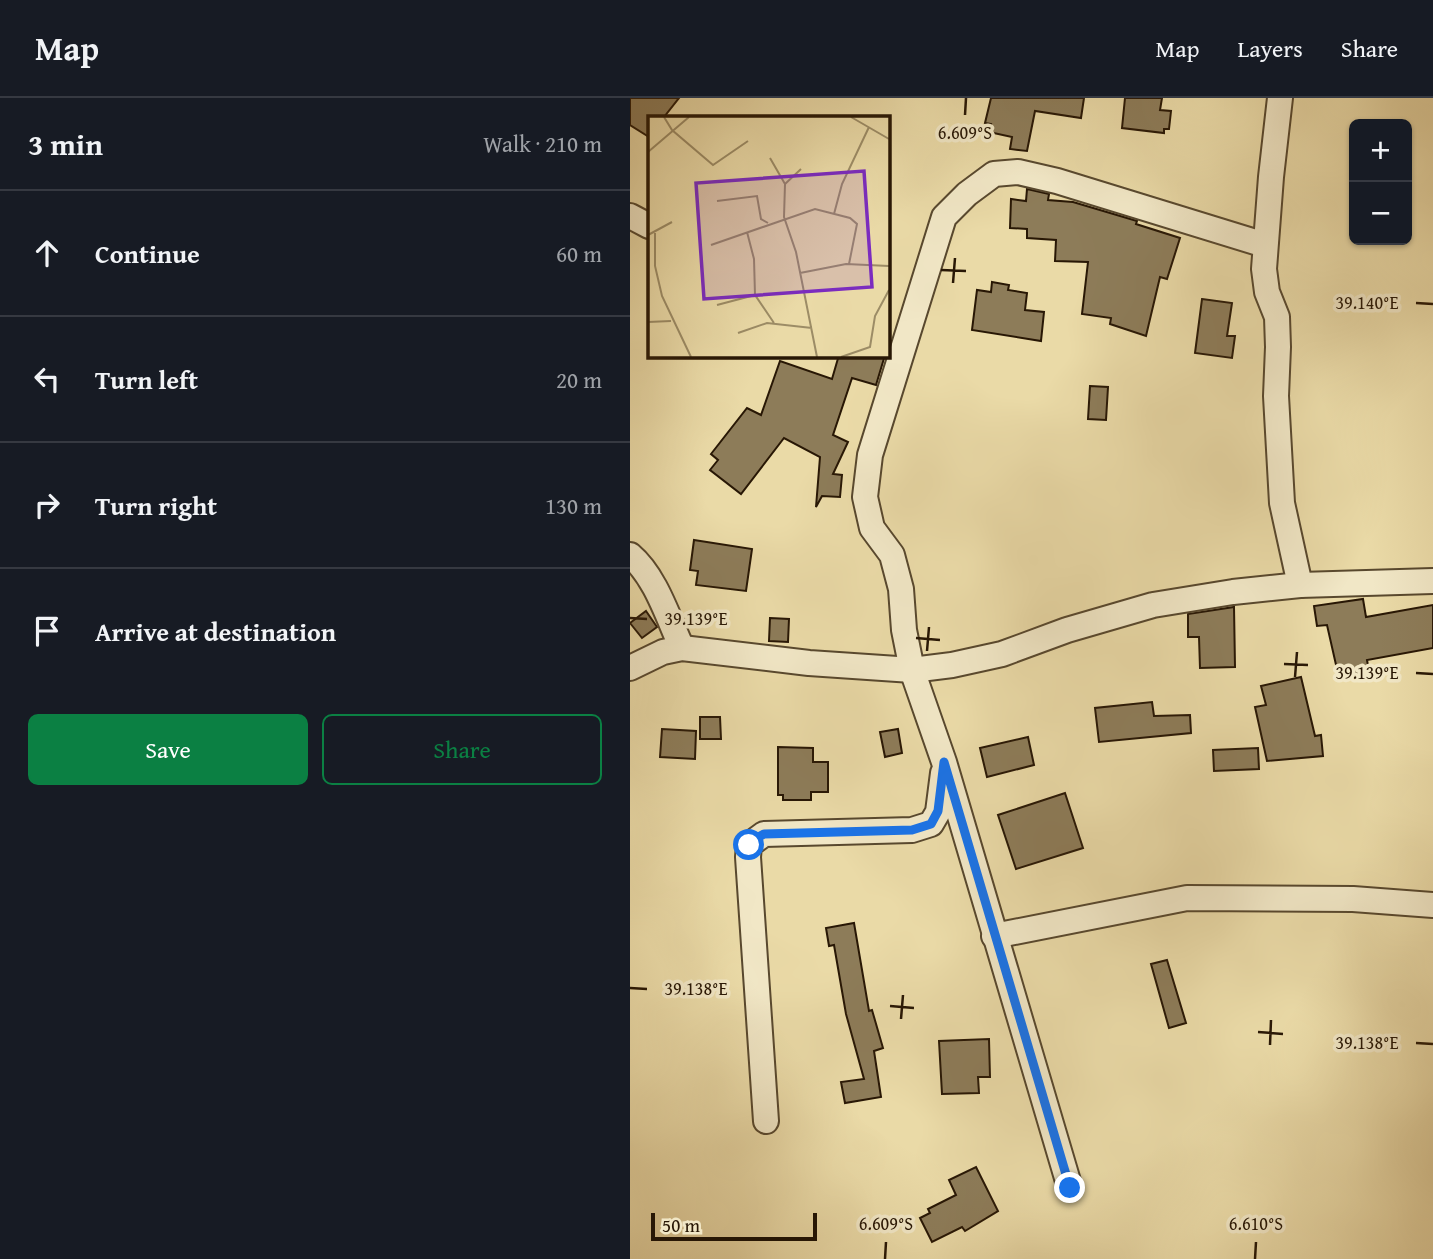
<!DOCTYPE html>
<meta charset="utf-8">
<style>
:root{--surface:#171b24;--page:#242831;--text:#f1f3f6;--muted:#9ea1a6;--line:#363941;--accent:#0b8043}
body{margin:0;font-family:"Gentium Book Plus",serif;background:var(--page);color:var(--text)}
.controls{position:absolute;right:21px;top:21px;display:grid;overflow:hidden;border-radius:10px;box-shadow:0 2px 5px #0004}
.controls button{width:63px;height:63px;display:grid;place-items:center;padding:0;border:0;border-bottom:2px solid var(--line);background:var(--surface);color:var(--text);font:35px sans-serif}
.scale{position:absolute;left:21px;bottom:18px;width:166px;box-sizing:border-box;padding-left:7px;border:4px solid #281705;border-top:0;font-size:19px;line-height:24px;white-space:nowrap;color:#281705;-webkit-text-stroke:5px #f1e7c6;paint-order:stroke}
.stop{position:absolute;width:21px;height:21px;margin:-16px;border:5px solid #1a73e8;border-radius:50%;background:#fff}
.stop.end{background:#1a73e8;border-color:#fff;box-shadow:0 2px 7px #0008}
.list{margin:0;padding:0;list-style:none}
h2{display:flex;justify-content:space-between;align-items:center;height:91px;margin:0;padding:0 28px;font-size:30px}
h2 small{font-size:23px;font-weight:400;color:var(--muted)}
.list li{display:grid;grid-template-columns:46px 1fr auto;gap:21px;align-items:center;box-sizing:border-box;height:126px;padding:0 28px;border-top:2px solid var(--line)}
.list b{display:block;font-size:26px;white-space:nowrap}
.list em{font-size:23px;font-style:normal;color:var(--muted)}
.actions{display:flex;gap:14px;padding:21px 28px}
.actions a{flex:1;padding:16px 0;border:2px solid var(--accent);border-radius:10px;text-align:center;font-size:24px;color:var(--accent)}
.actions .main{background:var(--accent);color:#fff}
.icon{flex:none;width:38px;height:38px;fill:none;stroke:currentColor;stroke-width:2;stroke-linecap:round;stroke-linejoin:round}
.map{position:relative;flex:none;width:803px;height:1161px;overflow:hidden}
header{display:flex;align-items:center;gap:42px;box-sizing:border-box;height:98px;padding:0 35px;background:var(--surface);border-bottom:2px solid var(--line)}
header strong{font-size:33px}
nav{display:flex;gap:38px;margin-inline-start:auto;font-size:24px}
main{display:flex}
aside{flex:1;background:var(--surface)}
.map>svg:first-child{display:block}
.building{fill:#8d7c59;stroke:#281705;stroke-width:2}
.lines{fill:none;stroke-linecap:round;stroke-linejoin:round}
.street-casing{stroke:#58482e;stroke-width:28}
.street{stroke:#f1e7c6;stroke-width:24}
.route{stroke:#1a73e8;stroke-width:9}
.ticks{fill:none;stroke:#281705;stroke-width:2.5}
.inset-road{fill:none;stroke:#9c8c66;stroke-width:2}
.view{fill:#7b2cbf;fill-opacity:0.15;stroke:#7b2cbf;stroke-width:3.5}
.inset-edge{fill:none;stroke:#281705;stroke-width:3.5}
.ticks-label{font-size:18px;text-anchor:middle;fill:#281705;stroke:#f1e7c6;stroke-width:7;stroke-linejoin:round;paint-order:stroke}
</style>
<header>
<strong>Map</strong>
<nav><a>Map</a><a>Layers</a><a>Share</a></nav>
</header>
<main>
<aside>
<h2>3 min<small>Walk · 210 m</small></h2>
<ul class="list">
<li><svg class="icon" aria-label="ahead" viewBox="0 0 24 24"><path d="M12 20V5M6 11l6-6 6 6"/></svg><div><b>Continue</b></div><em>60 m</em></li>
<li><svg class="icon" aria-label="left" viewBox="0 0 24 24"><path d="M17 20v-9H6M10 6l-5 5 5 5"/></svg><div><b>Turn left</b></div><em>20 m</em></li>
<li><svg class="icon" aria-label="right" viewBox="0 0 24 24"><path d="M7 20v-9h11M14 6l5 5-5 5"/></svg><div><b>Turn right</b></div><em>130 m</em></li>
<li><svg class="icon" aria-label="arrive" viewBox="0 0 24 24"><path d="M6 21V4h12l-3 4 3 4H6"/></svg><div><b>Arrive at destination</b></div></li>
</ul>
<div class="actions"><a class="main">Save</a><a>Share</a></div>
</aside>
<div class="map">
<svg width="803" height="1161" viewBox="0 0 803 1161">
<rect width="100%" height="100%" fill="#eadaa7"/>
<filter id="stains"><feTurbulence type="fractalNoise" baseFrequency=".00286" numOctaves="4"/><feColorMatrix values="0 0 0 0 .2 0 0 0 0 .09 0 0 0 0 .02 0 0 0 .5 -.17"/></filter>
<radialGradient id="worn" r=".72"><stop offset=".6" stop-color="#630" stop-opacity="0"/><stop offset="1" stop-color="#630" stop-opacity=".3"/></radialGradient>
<!-- building -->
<g class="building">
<path d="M0 0H49L34 19H19V39L0 27Z"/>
<path d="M361 0H454L451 20 405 13 397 53 380 51 382 39 359 34 361 26 355 25Z"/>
<path d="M495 0H532L530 12 541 13 539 31H534V35L492 30Z"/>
<path d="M397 91 419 96 418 102 443 104 507 123 506 126 550 140 537 181 530 179 516 238 480 226 481 220 452 216 458 164 425 163 426 142 397 140V131L380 130 381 101 396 103Z"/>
<path d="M362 184 379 187 378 192 397 195 395 212 414 214 411 243 342 232 347 192 361 194Z"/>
<path d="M572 201 602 205 597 238H605L602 260 565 255Z"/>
<path d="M209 257H255L246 287 222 280 203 337 218 344 203 376 212 377 210 399 192 398 186 409 190 359 154 340 111 396 80 372 88 362 81 356 117 310 131 317 150 263 202 281Z"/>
<path d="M460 288 478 289 476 322 458 321Z"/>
<path d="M64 442 122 451 116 493 66 487 68 473 60 472Z"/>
<path d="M733 501 736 519 803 507V550L737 562 739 573 709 580 697 527 687 528 684 508Z"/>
<path d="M604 509 605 569 570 570 569 539H558V516Z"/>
<path d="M16 513 27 529 12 540 0 525Z"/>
<path d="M140 520 159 521 158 544 139 543Z"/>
<path d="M671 579 685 638 691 637 693 658 637 663 625 609 636 607 631 588Z"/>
<path d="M522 604 524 618 560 617 561 635 469 644 465 610Z"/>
<path d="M70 619H90L91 641H70Z"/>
<path d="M32 631 66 633 65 661 30 659Z"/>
<path d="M268 631 272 655 255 659 250 634Z"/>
<path d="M398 639 404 667 357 679 350 650Z"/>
<path d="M148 649 183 650V664H198V694H181V702H153V697H148Z"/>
<path d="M628 650 629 671 584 673 583 652Z"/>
<path d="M435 695 453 750 386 771 368 717Z"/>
<path d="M224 825 239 913 242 912 253 950 244 953 251 999 215 1005 211 984 234 981 216 916 204 847 199 848 196 830Z"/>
<path d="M537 862 556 925 539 930 521 866Z"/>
<path d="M359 941 360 979H348L349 995 312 996 309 943Z"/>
<path d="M346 1069 368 1113 335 1133 332 1129 302 1144 290 1120 300 1115 298 1111 326 1097 319 1082Z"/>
</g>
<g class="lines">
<defs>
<g id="street">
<path d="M650 0 641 79 634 171 637 194 647 219 648 249 646 298 652 405 670 487"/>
<path d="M0 118 19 128"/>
<path d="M0 457C26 479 38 520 52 550"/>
<path d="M0 570 33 554 52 550 179 565 282 572 322 567 372 556 437 532 523 507 603 494 670 487 803 483"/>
<path d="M364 838 557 800 723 801 803 807"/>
<path d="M136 1023 118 759 119 747 134 736 282 732 301 726 308 714 313 675"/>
<path d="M440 1090 314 664 282 572 274 532 271 491 262 457 242 430 235 399 240 357 314 119 337 96 364 76 388 74 427 83 635 147"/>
</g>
</defs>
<!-- street casing -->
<use href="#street" class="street-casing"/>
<!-- street -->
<use href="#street" class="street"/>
</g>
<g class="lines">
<!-- route -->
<path class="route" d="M119 747 125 741 134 736 282 732 301 726 308 713 314 664 440 1090"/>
</g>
<!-- ticks -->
<path class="ticks" d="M335 17 336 0M311 172 336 173M323 185 325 160M786 205 803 206M0 520 17 521M286 540 310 542M297 553 299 529M654 566 678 567M786 575 803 576M665 579 667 554M0 890 17 891M260 908 284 910M271 921 273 897M628 934 653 936M786 945 803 946M640 947 641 922M255 1161 256 1144M625 1161 626 1144"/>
<!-- overview -->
<g transform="translate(18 18)">
<rect width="242" height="242" fill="#eadaa7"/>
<path class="inset-road" d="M16 1 24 14 65 49 100 25M203 1 241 23M0 36 41 1M122 42 137 68 136 101 148 136 169 241M137 68 153 53M69 85 109 80 113 103 120 107M186 98 194 68 221 11M99 116 106 143 107 179M7 117V150L14 180 43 241M0 119 24 106M63 129 167 93 202 102 209 108 201 148M152 157 198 148 241 150M69 189 107 179 126 207M0 206 23 205M90 217 119 207 164 212M193 241 222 231 227 200 241 174"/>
<path class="view" d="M216 55 224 171 56 183 48 67Z"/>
<rect width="242" height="242" class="inset-edge"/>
</g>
<g class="ticks-label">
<text x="335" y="41">6.609°S</text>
<text x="737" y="211">39.140°E</text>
<text x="66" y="527">39.139°E</text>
<text x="737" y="581">39.139°E</text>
<text x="66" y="897">39.138°E</text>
<text x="737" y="951">39.138°E</text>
<text x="256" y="1132">6.609°S</text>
<text x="626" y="1132">6.610°S</text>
</g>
<rect width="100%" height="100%" filter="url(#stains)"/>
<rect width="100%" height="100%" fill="url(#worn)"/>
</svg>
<div class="controls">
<button>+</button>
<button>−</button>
</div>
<div class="scale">50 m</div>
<div class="stop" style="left:119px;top:747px"></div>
<div class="stop end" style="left:440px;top:1090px"></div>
</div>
</main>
